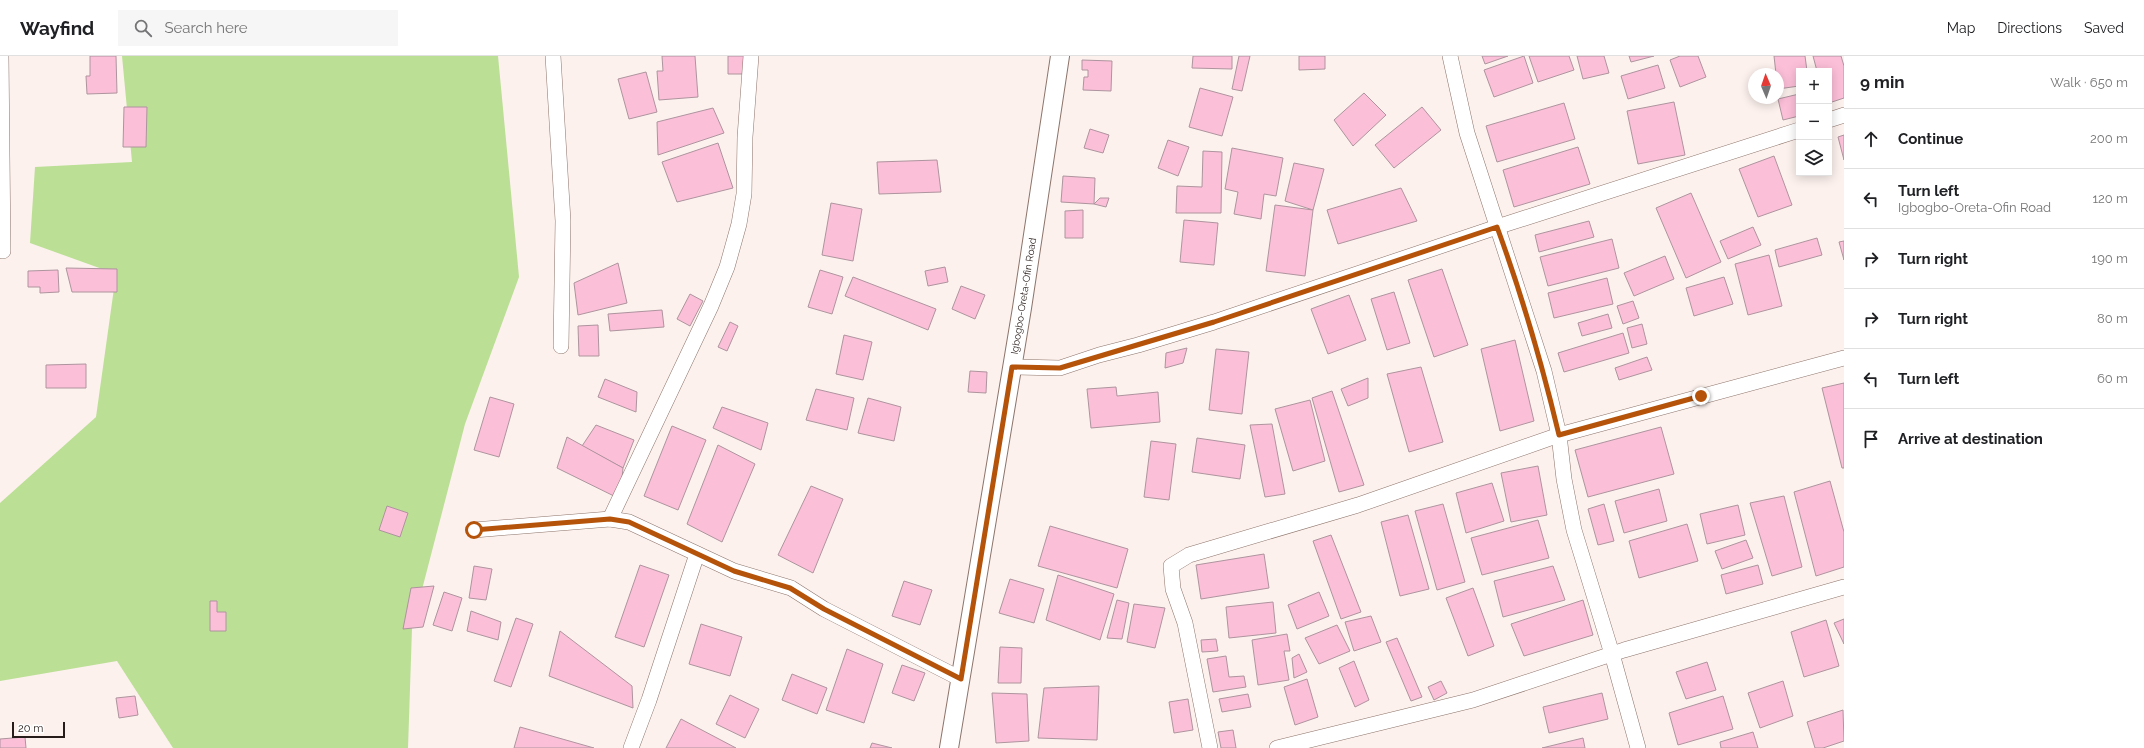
<!DOCTYPE html>
<meta charset="utf-8">
<style>
:root{--surface:#fff;--page:#f6f6f6;--text:#202124;--muted:#757577;--line:#e0e0e0}
body{margin:0;font-family:Raleway,sans-serif;background:var(--page);color:var(--text)}
.controls{position:absolute;right:12px;top:12px;display:grid;overflow:hidden;border-radius:0px;box-shadow:0 2px 10px #0003}
.controls button{width:36px;height:36px;display:grid;place-items:center;padding:0;border:0;border-bottom:1px solid var(--line);background:var(--surface);color:var(--text);font:20px sans-serif}
.compass{position:absolute;left:1748px;top:12px;width:36px;height:36px;border-radius:50%;background:var(--surface);box-shadow:0 2px 10px #0003;rotate:358deg}
.scale{position:absolute;left:12px;bottom:10px;width:53px;box-sizing:border-box;padding-left:4px;border:2px solid #261c19;border-top:0;font-size:11px;line-height:14px;white-space:nowrap;color:#261c19;-webkit-text-stroke:3px #fff;paint-order:stroke}
.stop{position:absolute;width:12px;height:12px;margin:-9px;border:3px solid #b45309;border-radius:50%;background:#fff}
.stop.end{background:#b45309;border-color:#fff;box-shadow:0 1px 4px #0008}
.list{margin:0;padding:0;list-style:none}
h2{display:flex;justify-content:space-between;align-items:center;height:52px;margin:0;padding:0 16px;font-size:17px}
h2 small{font-size:13px;font-weight:400;color:var(--muted)}
.list li{display:grid;grid-template-columns:26px 1fr auto;gap:12px;align-items:center;box-sizing:border-box;height:60px;padding:0 16px;border-top:1px solid var(--line)}
.list b{display:block;font-size:15px;white-space:nowrap}
.list p{margin:0;font-size:13px;white-space:nowrap;color:var(--muted)}
.list em{font-size:13px;font-style:normal;color:var(--muted)}
.icon{flex:none;width:22px;height:22px;fill:none;stroke:currentColor;stroke-width:2;stroke-linecap:round;stroke-linejoin:round}
.map{position:relative;flex:none;width:1844px;height:692px;overflow:hidden}
header{display:flex;align-items:center;gap:24px;box-sizing:border-box;height:56px;padding:0 20px;background:var(--surface);border-bottom:1px solid var(--line)}
header strong{font-size:19px}
nav{display:flex;gap:22px;margin-inline-start:auto;font-size:14px}
.search{width:280px;height:36px;background:var(--page);display:flex;align-items:center;gap:10px;box-sizing:border-box;padding:0 14px;border-radius:0px;color:var(--muted);font-size:15px}
main{display:flex}
aside{flex:1;background:var(--surface)}
.map>svg:first-child{display:block}
.green{fill:#badf95}
.building{fill:#fcbfd8;stroke:#ae949e}
.lines{fill:none;stroke-linecap:round;stroke-linejoin:round}
.minor-casing{stroke:#8d746b;stroke-width:16}
.tertiary-casing{stroke:#8d746b;stroke-width:20}
.minor{stroke:#fff;stroke-width:15}
.tertiary{stroke:#fff;stroke-width:18}
.route{stroke:#b45309;stroke-width:5}
.labels{text-anchor:middle;stroke-width:3.5;stroke-linejoin:round;paint-order:stroke}
.street-label{font-size:10px;fill:#261c19;stroke:#fff}
</style>
<header>
<strong>Wayfind</strong>
<div class="search"><svg class="icon" aria-label="search" viewBox="0 0 24 24"><circle cx="10" cy="10" r="6"/><path d="M15 15l6 6"/></svg>Search here</div>
<nav><a>Map</a><a>Directions</a><a>Saved</a></nav>
</header>
<main>
<div class="map">
<svg width="1844" height="692" viewBox="0 0 1844 692">
<rect width="100%" height="100%" fill="#fcf1ed"/>
<!-- green -->
<path class="green" d="M122 0H498L519 221 465 368 412 572 408 692H173L117 605 0 625V447L96 361 116 218 30 187 35 111 132 106Z"/>
<!-- building -->
<g class="building">
<path d="M90 0H116L117 37 87 38 86 20H90Z"/>
<path d="M662 0H695L698 41 659 44 657 15H663Z"/>
<path d="M728 0H744L745 18H728Z"/>
<path d="M1193 0H1232V13L1192 12Z"/>
<path d="M1239 0H1250L1242 35 1232 33Z"/>
<path d="M1299 0H1325V13L1299 14Z"/>
<path d="M1482 0H1508L1485 8Z"/>
<path d="M1524 0 1533 27 1494 41 1484 14Z"/>
<path d="M1529 0H1569L1574 14 1538 26Z"/>
<path d="M1577 0H1604L1609 17 1583 23Z"/>
<path d="M1629 0H1654L1631 6Z"/>
<path d="M1680 0H1698L1706 21 1680 31 1670 4Z"/>
<path d="M1774 0H1805L1807 15H1799V30L1778 33V18H1776Z"/>
<path d="M1813 0H1841L1844 10V42L1829 47V15H1817Z"/>
<path d="M1082 4 1112 5 1111 35 1083 34 1084 21H1088V14H1082Z"/>
<path d="M1658 9 1665 32 1628 43 1621 20Z"/>
<path d="M646 16 657 56 629 63 618 23Z"/>
<path d="M1200 32 1233 41 1222 80 1189 71Z"/>
<path d="M1364 37 1386 59 1353 90 1334 64Z"/>
<path d="M1799 38V60L1783 64 1778 43Z"/>
<path d="M1674 46 1685 99 1638 108 1627 55Z"/>
<path d="M1564 47 1575 83 1497 106 1486 70Z"/>
<path d="M124 51H147L146 91H123Z"/>
<path d="M1422 51 1441 74 1394 112 1375 89Z"/>
<path d="M713 52 724 77 658 99 657 66Z"/>
<path d="M1090 73 1109 79 1103 97 1084 92Z"/>
<path d="M1844 79V104L1838 81Z"/>
<path d="M1168 84 1189 91 1178 120 1158 112Z"/>
<path d="M718 87 733 132 677 146 662 106Z"/>
<path d="M1578 91 1590 128 1514 151 1503 114Z"/>
<path d="M1232 92 1283 102 1276 140 1264 138 1261 163 1234 158 1238 136 1225 133Z"/>
<path d="M1203 95 1222 96 1221 157H1176L1177 130 1202 131Z"/>
<path d="M1774 100 1792 149 1758 161 1739 113Z"/>
<path d="M937 104 941 136 879 138 877 106Z"/>
<path d="M1294 107 1324 113 1313 154 1285 145Z"/>
<path d="M1063 120 1095 122 1094 148 1061 146Z"/>
<path d="M1401 132 1417 165 1338 188 1327 154Z"/>
<path d="M1691 137 1721 206 1686 222 1656 152Z"/>
<path d="M1100 142H1109L1106 151 1094 148Z"/>
<path d="M831 147 862 153 853 205 822 199Z"/>
<path d="M1275 149 1313 154 1305 220 1266 215Z"/>
<path d="M1083 154V182H1065V155Z"/>
<path d="M1184 164 1218 167 1214 209 1180 206Z"/>
<path d="M1589 165 1594 181 1539 196 1535 179Z"/>
<path d="M1753 171 1761 189 1728 203 1720 185Z"/>
<path d="M1817 182 1822 199 1779 211 1775 194Z"/>
<path d="M1612 183 1619 212 1548 230 1540 201Z"/>
<path d="M1844 185V204L1839 186Z"/>
<path d="M1769 199 1782 250 1748 259 1735 208Z"/>
<path d="M1665 200 1674 223 1634 240 1624 217Z"/>
<path d="M618 207 627 247 578 259 574 227Z"/>
<path d="M945 211 948 226 928 230 925 215Z"/>
<path d="M66 212 117 213V236H72Z"/>
<path d="M1442 213 1468 289 1434 301 1408 224Z"/>
<path d="M58 214 59 236 40 237V231H28V215Z"/>
<path d="M820 214 843 221 832 258 808 251Z"/>
<path d="M853 221 936 253 928 274 845 240Z"/>
<path d="M1724 221 1733 248 1694 260 1686 232Z"/>
<path d="M1607 222 1613 248 1554 262 1548 237Z"/>
<path d="M961 230 985 239 975 263 952 253Z"/>
<path d="M1394 236 1410 287 1387 294 1371 243Z"/>
<path d="M690 238 703 245 690 270 677 263Z"/>
<path d="M1349 239 1366 284 1328 298 1311 253Z"/>
<path d="M1633 245 1639 262 1623 268 1617 250Z"/>
<path d="M662 254 664 271 610 275 608 258Z"/>
<path d="M1608 258 1612 272 1582 280 1578 267Z"/>
<path d="M730 266 738 270 727 295 718 291Z"/>
<path d="M1642 268 1647 288 1632 292 1627 272Z"/>
<path d="M598 269 599 300H579L578 270Z"/>
<path d="M1623 277 1629 297 1564 316 1558 297Z"/>
<path d="M844 279 872 286 863 324 836 318Z"/>
<path d="M1515 284 1534 365 1500 375 1481 293Z"/>
<path d="M1187 292 1183 307 1165 312 1166 297Z"/>
<path d="M1216 293 1249 296 1242 358 1209 354Z"/>
<path d="M1647 301 1652 314 1619 324 1615 312Z"/>
<path d="M86 308V332H46V309Z"/>
<path d="M1421 311 1443 386 1409 396 1387 318Z"/>
<path d="M970 315 987 316 986 337 968 336Z"/>
<path d="M1368 322V342L1348 350 1341 333Z"/>
<path d="M605 323 637 336 636 356 598 341Z"/>
<path d="M1844 327V412H1842L1822 332Z"/>
<path d="M1116 331 1117 340 1158 336 1160 366 1091 372 1087 333Z"/>
<path d="M816 333 854 342 847 374 806 364Z"/>
<path d="M1332 335 1364 429 1339 436 1312 342Z"/>
<path d="M490 341 514 348 499 401 474 394Z"/>
<path d="M868 342 901 351 894 385 858 377Z"/>
<path d="M1310 344 1325 405 1293 415 1275 353Z"/>
<path d="M722 351 768 367 761 394 713 372Z"/>
<path d="M1272 368 1285 438 1265 441 1250 369Z"/>
<path d="M596 369 634 384 623 412 582 390Z"/>
<path d="M672 370 706 384 678 454 644 440Z"/>
<path d="M1661 371 1674 418 1588 441 1575 394Z"/>
<path d="M567 381 623 412 620 443 557 412Z"/>
<path d="M1197 382 1245 389 1240 423 1192 416Z"/>
<path d="M1151 385 1176 388 1169 444 1144 441Z"/>
<path d="M718 389 755 408 722 486 687 468Z"/>
<path d="M1538 410 1547 459 1511 466 1501 417Z"/>
<path d="M1830 425 1844 476V511L1816 520 1794 436Z"/>
<path d="M1492 427 1504 465 1466 477 1456 437Z"/>
<path d="M811 430 843 443 813 517 778 499Z"/>
<path d="M1659 433 1667 465 1624 477 1615 445Z"/>
<path d="M1784 440 1802 511 1772 520 1750 447Z"/>
<path d="M1443 448 1465 526 1437 534 1415 455Z"/>
<path d="M1604 448 1614 485 1598 489 1588 453Z"/>
<path d="M1738 449 1745 479 1707 488 1700 458Z"/>
<path d="M387 450 408 457 400 481 379 474Z"/>
<path d="M1408 459 1429 533 1400 540 1381 466Z"/>
<path d="M1538 464 1549 502 1482 519 1471 482Z"/>
<path d="M1687 468 1698 505 1639 522 1629 485Z"/>
<path d="M1050 470 1128 493 1117 532 1038 510Z"/>
<path d="M1331 479 1361 556 1341 563 1313 485Z"/>
<path d="M1746 484 1753 502 1722 513 1715 495Z"/>
<path d="M1264 498 1269 532 1201 543 1196 509Z"/>
<path d="M640 509 669 519 644 591 615 581Z"/>
<path d="M1758 509 1763 528 1726 538 1721 519Z"/>
<path d="M474 510 492 513 486 544 469 542Z"/>
<path d="M1553 510 1565 544 1503 561 1494 525Z"/>
<path d="M1058 519 1114 538 1100 584 1046 564Z"/>
<path d="M1010 523 1044 533 1034 567 999 557Z"/>
<path d="M904 525 932 534 920 569 892 560Z"/>
<path d="M434 530 423 571 403 573 411 532Z"/>
<path d="M1473 532 1494 590 1468 600 1446 542Z"/>
<path d="M444 536 462 542 452 575 433 569Z"/>
<path d="M1319 536 1329 560 1297 573 1288 549Z"/>
<path d="M1117 544 1129 547 1122 583 1107 582Z"/>
<path d="M1583 544 1593 579 1524 600 1511 568Z"/>
<path d="M210 545H217V556H226V575H210Z"/>
<path d="M1273 546 1276 577 1229 582 1226 551Z"/>
<path d="M1134 548 1165 552 1155 592 1127 586Z"/>
<path d="M471 555 501 566 498 584 467 575Z"/>
<path d="M1371 560 1381 586 1354 595 1345 566Z"/>
<path d="M516 562 533 568 511 631 494 625Z"/>
<path d="M1844 563V588L1834 567Z"/>
<path d="M1826 564 1839 610 1804 621 1791 576Z"/>
<path d="M701 568 742 581 730 620 689 608Z"/>
<path d="M1337 569 1350 595 1319 608 1305 582Z"/>
<path d="M560 575 632 630 633 652 549 620Z"/>
<path d="M1287 578 1290 595H1284L1289 624 1258 629 1252 584Z"/>
<path d="M1397 582 1422 641 1411 645 1386 586Z"/>
<path d="M1216 583 1218 595 1202 596 1201 584Z"/>
<path d="M1000 591 1022 592 1021 627H998Z"/>
<path d="M847 593 883 608 864 667 826 654Z"/>
<path d="M1299 598 1307 616 1294 622 1292 602Z"/>
<path d="M1226 600 1229 621 1244 620 1246 631 1213 636 1207 603Z"/>
<path d="M1354 605 1369 644 1355 651 1339 612Z"/>
<path d="M1707 606 1716 634 1686 643 1676 616Z"/>
<path d="M902 609 925 617 914 645 892 637Z"/>
<path d="M792 618 827 632 817 658 782 644Z"/>
<path d="M1307 623 1318 661 1295 669 1284 631Z"/>
<path d="M1441 625 1447 637 1434 644 1428 631Z"/>
<path d="M1783 625 1793 660 1760 672 1748 637Z"/>
<path d="M1099 630 1097 684 1038 682 1044 632Z"/>
<path d="M992 637 1027 638 1029 685 996 687Z"/>
<path d="M1602 637 1608 663 1549 677 1543 651Z"/>
<path d="M1248 638 1251 651 1222 656 1219 643Z"/>
<path d="M730 639 759 653 745 682 716 668Z"/>
<path d="M135 640 138 659 119 662 116 642Z"/>
<path d="M1723 640 1733 673 1678 689 1669 657Z"/>
<path d="M1188 643 1193 674 1174 677 1169 646Z"/>
<path d="M1843 654 1844 685 1823 692H1815L1807 666Z"/>
<path d="M681 663 736 692H666Z"/>
<path d="M520 671 594 692H514Z"/>
<path d="M1233 674 1236 692H1221L1218 676Z"/>
<path d="M1753 676 1758 692H1721L1720 686Z"/>
<path d="M25 681 26 692H0V683Z"/>
<path d="M1583 682 1585 692H1542Z"/>
<path d="M872 687 892 692H870Z"/>
</g>
<g class="lines">
<defs>
<g id="minor">
<path d="M1 0 3 195"/>
<path d="M553 0 563 165 561 290"/>
<path d="M1450 0 1467 77 1544 315 1559 379 1564 423 1574 474 1612 598 1638 692"/>
<path d="M1829 64 1844 59"/>
<path d="M1012 311 1060 312 1099 299 1138 289 1214 266 1500 170 1799 74"/>
<path d="M610 463 711 250 727 211 739 168 744 138 745 81 751 0"/>
<path d="M474 474 610 463 629 466 734 515 791 532 824 553 961 623"/>
<path d="M631 692 649 644 697 498"/>
<path d="M1210 692 1185 567 1173 533 1171 510 1189 499 1358 449 1559 379 1844 302"/>
<path d="M1277 692 1473 644 1624 594 1844 531"/>
</g>
<path id="tertiary" d="M949 692 1022 252 1060 0"/>
</defs>
<!-- minor casing -->
<use href="#minor" class="minor-casing"/>
<!-- tertiary casing -->
<use href="#tertiary" class="tertiary-casing"/>
<!-- minor -->
<use href="#minor" class="minor"/>
<!-- tertiary -->
<use href="#tertiary" class="tertiary"/>
</g>
<g class="lines">
<!-- route -->
<path class="route" d="M474 474 610 463 629 466 734 515 790 532 824 553 961 623 1012 311 1060 312 1214 266 1497 171C1522 239 1542 308 1559 379L1701 340"/>
</g>
<g class="labels">
<!-- street labels -->
<g class="street-label">
<text transform="translate(1023 240) rotate(-81)" y="4">Igbogbo-Oreta-Ofin Road</text>
</g>
</g>
</svg>
<div class="controls">
<button>+</button>
<button>−</button>
<button><svg class="icon" aria-label="layers" viewBox="0 0 24 24"><path d="M12 4l9 5-9 5-9-5zM3 14l9 5 9-5"/></svg></button>
</div>
<svg class="compass" viewBox="-18 -18 36 36"><path d="M0-13l5 13h-10z" fill="#e53935"/><path d="M0 13l5-13h-10z" fill="#757577"/></svg>
<div class="scale">20 m</div>
<div class="stop" style="left:474px;top:474px"></div>
<div class="stop end" style="left:1701px;top:340px"></div>
</div>
<aside>
<h2>9 min<small>Walk · 650 m</small></h2>
<ul class="list">
<li><svg class="icon" aria-label="ahead" viewBox="0 0 24 24"><path d="M12 20V5M6 11l6-6 6 6"/></svg><div><b>Continue</b></div><em>200 m</em></li>
<li><svg class="icon" aria-label="left" viewBox="0 0 24 24"><path d="M17 20v-9H6M10 6l-5 5 5 5"/></svg><div><b>Turn left</b><p>Igbogbo-Oreta-Ofin Road</p></div><em>120 m</em></li>
<li><svg class="icon" aria-label="right" viewBox="0 0 24 24"><path d="M7 20v-9h11M14 6l5 5-5 5"/></svg><div><b>Turn right</b></div><em>190 m</em></li>
<li><svg class="icon" aria-label="right" viewBox="0 0 24 24"><path d="M7 20v-9h11M14 6l5 5-5 5"/></svg><div><b>Turn right</b></div><em>80 m</em></li>
<li><svg class="icon" aria-label="left" viewBox="0 0 24 24"><path d="M17 20v-9H6M10 6l-5 5 5 5"/></svg><div><b>Turn left</b></div><em>60 m</em></li>
<li><svg class="icon" aria-label="arrive" viewBox="0 0 24 24"><path d="M6 21V4h12l-3 4 3 4H6"/></svg><div><b>Arrive at destination</b></div></li>
</ul>
</aside>
</main>
